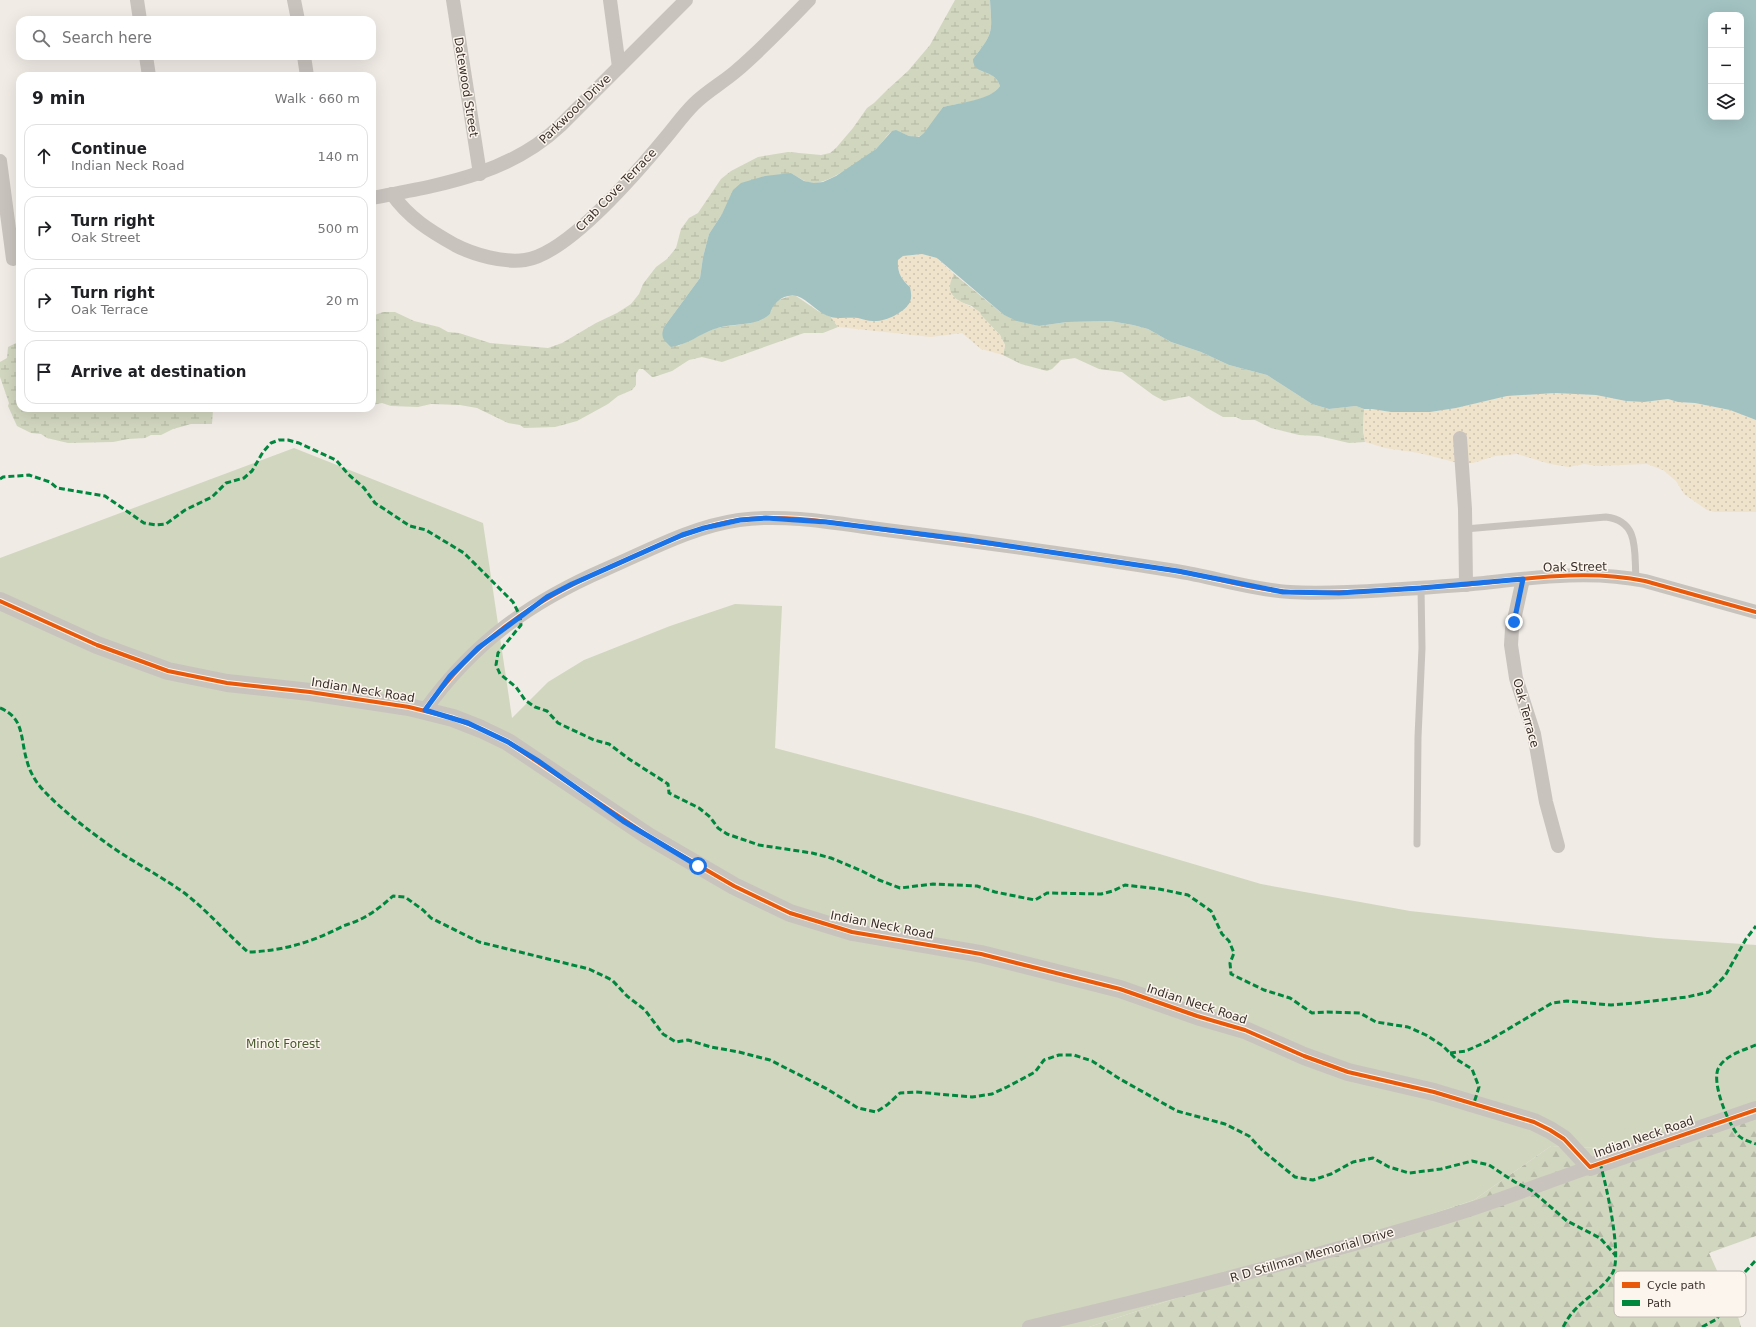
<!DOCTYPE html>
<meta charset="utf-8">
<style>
:root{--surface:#fff;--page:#f6f6f6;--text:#202124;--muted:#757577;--line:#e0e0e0}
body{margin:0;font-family:"DejaVu Sans",sans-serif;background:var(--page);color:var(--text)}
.controls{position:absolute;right:12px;top:12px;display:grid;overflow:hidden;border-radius:8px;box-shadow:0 4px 16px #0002}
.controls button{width:36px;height:36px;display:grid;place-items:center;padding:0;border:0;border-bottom:1px solid var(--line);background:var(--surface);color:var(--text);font:20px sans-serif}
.stop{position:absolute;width:12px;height:12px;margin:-9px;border:3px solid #1a73e8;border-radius:50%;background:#fff}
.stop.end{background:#1a73e8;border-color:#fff;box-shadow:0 1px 4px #0008}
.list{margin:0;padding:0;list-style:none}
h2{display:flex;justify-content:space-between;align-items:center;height:52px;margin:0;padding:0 16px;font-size:17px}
h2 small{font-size:13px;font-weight:400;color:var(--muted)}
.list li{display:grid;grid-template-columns:26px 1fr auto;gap:12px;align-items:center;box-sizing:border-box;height:64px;margin:0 8px 8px;padding:0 8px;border:1px solid var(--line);border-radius:12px}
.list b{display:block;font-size:15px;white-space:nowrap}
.list p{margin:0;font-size:13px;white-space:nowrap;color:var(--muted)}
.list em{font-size:13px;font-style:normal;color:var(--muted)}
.icon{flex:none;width:22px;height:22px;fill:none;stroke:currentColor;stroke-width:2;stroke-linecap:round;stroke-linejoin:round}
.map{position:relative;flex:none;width:1756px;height:1327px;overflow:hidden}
.search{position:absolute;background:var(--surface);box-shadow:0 4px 16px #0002;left:16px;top:16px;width:360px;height:44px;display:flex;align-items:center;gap:10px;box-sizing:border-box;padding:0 14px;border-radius:12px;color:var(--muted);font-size:15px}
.panel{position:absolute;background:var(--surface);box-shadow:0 4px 16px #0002;left:16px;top:72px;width:360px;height:340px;border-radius:12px}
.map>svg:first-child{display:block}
.forest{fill:url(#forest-firs)}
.wetland{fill:url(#wetland-marsh)}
.sand{fill:url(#sand-dots)}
.park{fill:#d1d6bf}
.water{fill:#a1c2c1;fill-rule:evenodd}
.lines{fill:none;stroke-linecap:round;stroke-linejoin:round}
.service{stroke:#c9c3be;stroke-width:7}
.minor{stroke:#c9c3be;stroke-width:14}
.tertiary{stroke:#c9c3be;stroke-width:18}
.quiet{stroke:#00873e;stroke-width:3;stroke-dasharray:6 3;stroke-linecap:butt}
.cycleway-casing{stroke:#fbf5ee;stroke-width:6}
.cycleway{stroke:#e8590c;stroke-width:4}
.route{stroke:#1a73e8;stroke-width:5}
.labels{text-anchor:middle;stroke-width:3;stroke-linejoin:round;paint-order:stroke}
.street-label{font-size:12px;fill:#3b302b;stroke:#fbf5ee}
.park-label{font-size:12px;fill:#4a5a2e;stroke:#fbf5ee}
.key{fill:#fbf5ee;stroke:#c1bab4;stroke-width:1}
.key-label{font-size:11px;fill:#3b302b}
</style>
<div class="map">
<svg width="1756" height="1327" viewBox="0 0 1756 1327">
<defs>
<pattern id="forest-firs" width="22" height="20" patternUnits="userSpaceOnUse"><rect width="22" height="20" fill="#d1d6bf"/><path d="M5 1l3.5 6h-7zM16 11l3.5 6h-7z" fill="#b4b8a4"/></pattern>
<pattern id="wetland-marsh" width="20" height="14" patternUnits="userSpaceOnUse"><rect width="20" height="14" fill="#d1d6bf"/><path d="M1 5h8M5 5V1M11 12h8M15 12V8" fill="none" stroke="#b4b8a4"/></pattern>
<pattern id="sand-dots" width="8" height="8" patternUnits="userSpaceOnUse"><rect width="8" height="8" fill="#efe3cc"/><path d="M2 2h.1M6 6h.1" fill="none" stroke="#cec3af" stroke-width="1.8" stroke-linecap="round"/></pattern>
</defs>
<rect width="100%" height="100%" fill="#f0ebe5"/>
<!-- forest -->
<path class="forest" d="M1756 1113V1236L1709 1253 1723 1284 1734 1302 1741 1327H1089L1474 1200 1551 1146 1646 1150Z"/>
<!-- wetland -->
<g class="wetland">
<path d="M955 0H990C992 33 994 32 973 59L981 71C991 74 997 76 1000 86 990 101 960 103 943 107 937 115 930 131 920 136 910 141 898 127 891 132 886 136 882 143 877 148 866 158 830 182 816 183 807 184 798 177 791 173L722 214 709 234 703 257 700 278 664 327 678 346 715 328 751 323 770 314 771 307 778 300 790 296H796L818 311 831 317 838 327 823 333H804L722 362 702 357 689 360 672 371 654 377H652L643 369H639L636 374V385L632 390 618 396 608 404 577 421 555 427 524 428 520 425 508 423 477 408 460 405 431 404 418 407 391 406 382 403 372 405V316L383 312H395L414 321 439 327 448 332 459 333 490 343 548 348 562 343 596 323 617 313 631 304 639 294 643 284 656 267 667 259 676 248 681 229 689 218 698 213 721 179 731 171 758 157 788 152 821 155 830 153 836 148 853 128 867 108 874 103 887 90 908 71 930 45Z"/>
<path d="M954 274 1004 315 1039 326 1067 322 1110 321 1133 325 1148 329 1171 342 1201 352 1229 365 1267 375 1312 404 1329 409 1356 406 1364 409 1363 430 1365 442 1349 443 1319 436 1299 435 1271 428 1255 420H1242L1236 417H1223L1207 408 1189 396 1164 401 1153 395 1122 372 1099 369 1075 358 1061 360 1052 369 1047 371 1021 364 1003 355 1005 345 1000 335 972 306 957 301 950 292V281Z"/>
<path d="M20 341V408H215L213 410 212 424H191L173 429 161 435H151L145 438 128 439 113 442 68 443 47 438 41 434 31 433 17 426 8 406 9 403 0 377V362L7 358 8 347Z"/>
</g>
<!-- sand -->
<g class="sand">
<path d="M922 254 937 258 954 274C940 300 965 301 980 312L981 315 1000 335 1005 345 1003 355 981 349 962 333 931 337 838 327 831 317 859 318 874 321 910 287C901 279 897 272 898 260L903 256Z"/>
<path d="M1555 393 1596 395 1626 401 1644 402 1668 399 1678 402 1695 403 1730 410 1756 420V512H1714L1707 510 1684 494 1676 481 1663 470 1647 464 1597 466 1584 464 1569 467 1550 464 1517 454 1495 456 1473 463H1458L1419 453 1385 448 1365 442 1363 430 1364 409H1372L1392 412H1430L1456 408 1507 396Z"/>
</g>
<!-- park -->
<path class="park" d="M294 448 483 523 512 718 548 682 584 660 670 626 735 604 782 606 775 748 1031 816 1261 884 1410 911 1657 938 1756 945V1113L1646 1150 1551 1146 1474 1200 1089 1327H0V558Z"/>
<!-- water -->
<path class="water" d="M990 0H1756V420L1730 410 1695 403 1678 402 1668 399 1644 402 1626 401 1596 395 1555 393 1507 396 1456 408 1430 412H1391L1372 409H1364L1356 406 1329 409 1312 404 1267 375 1229 365 1201 352 1171 342 1148 329 1133 325 1110 321 1067 322 1039 326 1017 321 1004 315 937 258 922 254 903 256 898 260C897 272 901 279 910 287 911 292 912 297 910 302 904 313 885 322 873 321 868 321 863 319 858 318 849 317 839 319 831 317 818 314 808 299 797 296 784 293 772 303 770 314 754 328 732 322 714 329 700 334 687 345 671 347 664 340 660 338 664 327L700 278 703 257 709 234 722 214 733 190 741 183 765 176 791 173 804 181 814 183 823 182 836 176 876 149 892 131 896 130 909 136 919 137 924 133 943 107C959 103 991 100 1000 86 995 68 973 76 973 59 994 32 992 33 990 0ZM1711 15H1741V117H1711Z"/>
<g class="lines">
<!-- service -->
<g class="service">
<path d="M1465 529 1606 517C1640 521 1634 552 1636 579"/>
<path d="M1417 844 1418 737 1422 648 1421 588"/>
</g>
<!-- minor -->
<g class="minor">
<path d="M137 0 140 20"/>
<path d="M294 0 298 20"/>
<path d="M453 0 480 174"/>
<path d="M610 0 619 67"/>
<path d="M146 56 149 76"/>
<path d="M304 56 307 76"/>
<path d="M0 161 13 259"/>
<path d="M392 194C409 218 430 231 455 245 474 255 504 263 525 260 568 254 639 170 667 136 676 125 684 114 694 104 706 92 722 83 735 72 761 50 785 25 809 0"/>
<path d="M372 198C439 185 508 175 560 126L686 0"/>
<path d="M1460 438 1465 509 1466 585"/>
<path d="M1523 579 1512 629 1511 645 1516 678 1534 734 1546 802 1558 846"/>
<path d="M425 710C474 642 530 602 606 569 650 550 691 527 739 520 789 513 845 525 894 531 988 543 1082 556 1176 571 1214 577 1252 590 1290 592 1323 594 1355 592 1387 590 1420 588 1452 586 1484 583 1538 577 1592 570 1645 581L1756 612"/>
<path d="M1029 1327C1173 1293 1317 1257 1459 1213 1503 1199 1547 1182 1590 1167"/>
</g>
<!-- tertiary -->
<path class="tertiary" d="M0 601 97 645 168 671 227 683 310 692 409 707 453 718 481 729 508 742 648 836 734 886 790 913 852 932 981 954 1120 989 1197 1016 1245 1030 1304 1056 1348 1072 1434 1092 1534 1122 1550 1130 1564 1139 1590 1167 1756 1110"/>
<!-- quiet -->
<g class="quiet">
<path d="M0 479 3 477 29 475 50 482 57 488 105 496 144 523 156 525 166 524 185 510 212 497 226 483 244 478 252 471 263 452 271 443 279 440H288L299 443 336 460 348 474 364 488 375 503 410 526 426 530 464 553 513 602 520 616 521 625 498 653 496 665 500 674 516 687 525 700 535 707 547 711 558 723 594 740 609 744 629 759 668 784 669 793 699 808 710 817 718 828 727 834 759 845 812 853 831 858 862 871 879 880 900 888 933 884 977 886 995 892 1035 900 1047 893 1101 894 1113 891 1125 885 1159 889 1188 895 1211 911 1222 934 1229 941 1234 953 1230 963 1231 974 1264 990 1290 998 1312 1013 1327 1012 1360 1013 1376 1022 1408 1027 1426 1035 1443 1046 1456 1059 1472 1069 1479 1087 1474 1103"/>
<path d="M0 708C25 718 20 739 27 761 30 773 37 784 45 792 62 810 88 830 109 845 133 862 159 875 183 892 207 910 226 933 248 952 283 951 313 942 343 926 349 924 355 922 361 919 373 913 383 905 393 896L405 897 423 910 431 918 479 942 589 969 612 980 627 996 645 1010 663 1034 676 1042 688 1040 711 1047 739 1052 770 1060 827 1089 858 1108 876 1112 887 1105 900 1093 916 1092 972 1097 992 1094 1007 1087 1035 1072 1044 1060 1059 1055H1074L1092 1061 1120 1079 1177 1111 1225 1124 1249 1136 1262 1150 1295 1177 1313 1180 1331 1174 1353 1162 1373 1158 1389 1167 1409 1173 1441 1169 1472 1161 1489 1165 1515 1182 1531 1190 1567 1221 1600 1238 1616 1256"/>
<path d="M1756 1045C1744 1050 1726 1055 1719 1067 1710 1081 1729 1126 1739 1136 1743 1140 1751 1142 1756 1144"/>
<path d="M1450 1053 1466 1051 1488 1041 1552 1003 1567 1001 1611 1005 1635 1003 1687 997 1709 992 1725 976 1746 939 1756 926"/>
<path d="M1563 1327C1566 1322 1569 1316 1573 1312 1583 1300 1606 1286 1613 1272 1622 1254 1606 1184 1600 1163"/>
<path d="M1702 1327 1717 1319 1735 1283 1756 1260"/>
</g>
<defs>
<g id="cycleway">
<path d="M0 601 97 645 168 671 227 683 310 692 409 707 453 718 481 729 508 742 648 836 734 886 790 913 852 932 981 954 1120 989 1197 1016 1245 1030 1304 1056 1348 1072 1434 1092 1534 1122 1550 1130 1564 1139 1590 1167 1756 1110"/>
<path d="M425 710C474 642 530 602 606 569 650 550 691 527 739 520 789 513 845 525 894 531 988 543 1082 556 1176 571 1214 577 1252 590 1290 592 1323 594 1355 592 1387 590 1420 588 1452 586 1484 583 1538 577 1592 570 1645 581L1756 612"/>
</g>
</defs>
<!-- cycleway casing -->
<use href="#cycleway" class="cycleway-casing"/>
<!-- cycleway -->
<use href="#cycleway" class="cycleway"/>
</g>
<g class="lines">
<!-- route -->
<path class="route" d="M698 866 623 821 537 760 508 742 468 723 425 710 450 676 478 648 547 597 572 584 682 535 704 528 740 520 766 518 826 522 969 540 1178 571 1283 592 1339 593 1421 588 1523 579 1514 622"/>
</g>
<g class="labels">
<!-- street labels -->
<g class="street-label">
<text transform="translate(466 87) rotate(81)" y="4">Datewood Street</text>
<text transform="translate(575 109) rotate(-44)" y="4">Parkwood Drive</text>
<text transform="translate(616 190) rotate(-46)" y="4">Crab Cove Terrace</text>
<text transform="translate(1575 567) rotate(-1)" y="4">Oak Street</text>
<text transform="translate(363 690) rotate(9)" y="4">Indian Neck Road</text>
<text transform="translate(1526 713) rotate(75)" y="4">Oak Terrace</text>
<text transform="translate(882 925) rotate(11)" y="4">Indian Neck Road</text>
<text transform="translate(1197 1004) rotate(18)" y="4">Indian Neck Road</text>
<text transform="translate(1644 1137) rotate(-19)" y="4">Indian Neck Road</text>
<text transform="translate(1312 1255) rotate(-16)" y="4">R D Stillman Memorial Drive</text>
</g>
<!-- park labels -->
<g class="park-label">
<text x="283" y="1048">Minot Forest</text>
</g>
</g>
<!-- legend -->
<rect x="1614" y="1271" width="132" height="46" rx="6" class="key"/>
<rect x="1622" y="1282" width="18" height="6" fill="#e8590c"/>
<rect x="1622" y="1300" width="18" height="6" fill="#00873e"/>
<g class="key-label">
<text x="1647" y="1289">Cycle path</text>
<text x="1647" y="1307">Path</text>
</g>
</svg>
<div class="controls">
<button>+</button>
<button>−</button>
<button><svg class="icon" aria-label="layers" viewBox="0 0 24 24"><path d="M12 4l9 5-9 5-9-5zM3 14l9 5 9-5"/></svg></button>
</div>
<div class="stop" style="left:698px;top:866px"></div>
<div class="stop end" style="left:1514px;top:622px"></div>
<div class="search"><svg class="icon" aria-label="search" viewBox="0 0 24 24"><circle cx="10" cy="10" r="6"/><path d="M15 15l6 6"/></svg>Search here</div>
<section class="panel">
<h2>9 min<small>Walk · 660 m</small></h2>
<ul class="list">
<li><svg class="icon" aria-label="ahead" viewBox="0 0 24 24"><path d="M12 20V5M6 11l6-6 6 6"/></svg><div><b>Continue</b><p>Indian Neck Road</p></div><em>140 m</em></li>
<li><svg class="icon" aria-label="right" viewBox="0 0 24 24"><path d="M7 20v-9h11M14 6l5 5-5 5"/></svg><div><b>Turn right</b><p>Oak Street</p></div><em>500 m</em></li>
<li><svg class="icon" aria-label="right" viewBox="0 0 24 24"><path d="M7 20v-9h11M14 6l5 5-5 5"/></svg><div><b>Turn right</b><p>Oak Terrace</p></div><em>20 m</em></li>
<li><svg class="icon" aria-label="arrive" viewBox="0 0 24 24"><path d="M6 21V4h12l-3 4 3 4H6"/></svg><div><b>Arrive at destination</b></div></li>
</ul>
</section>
</div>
